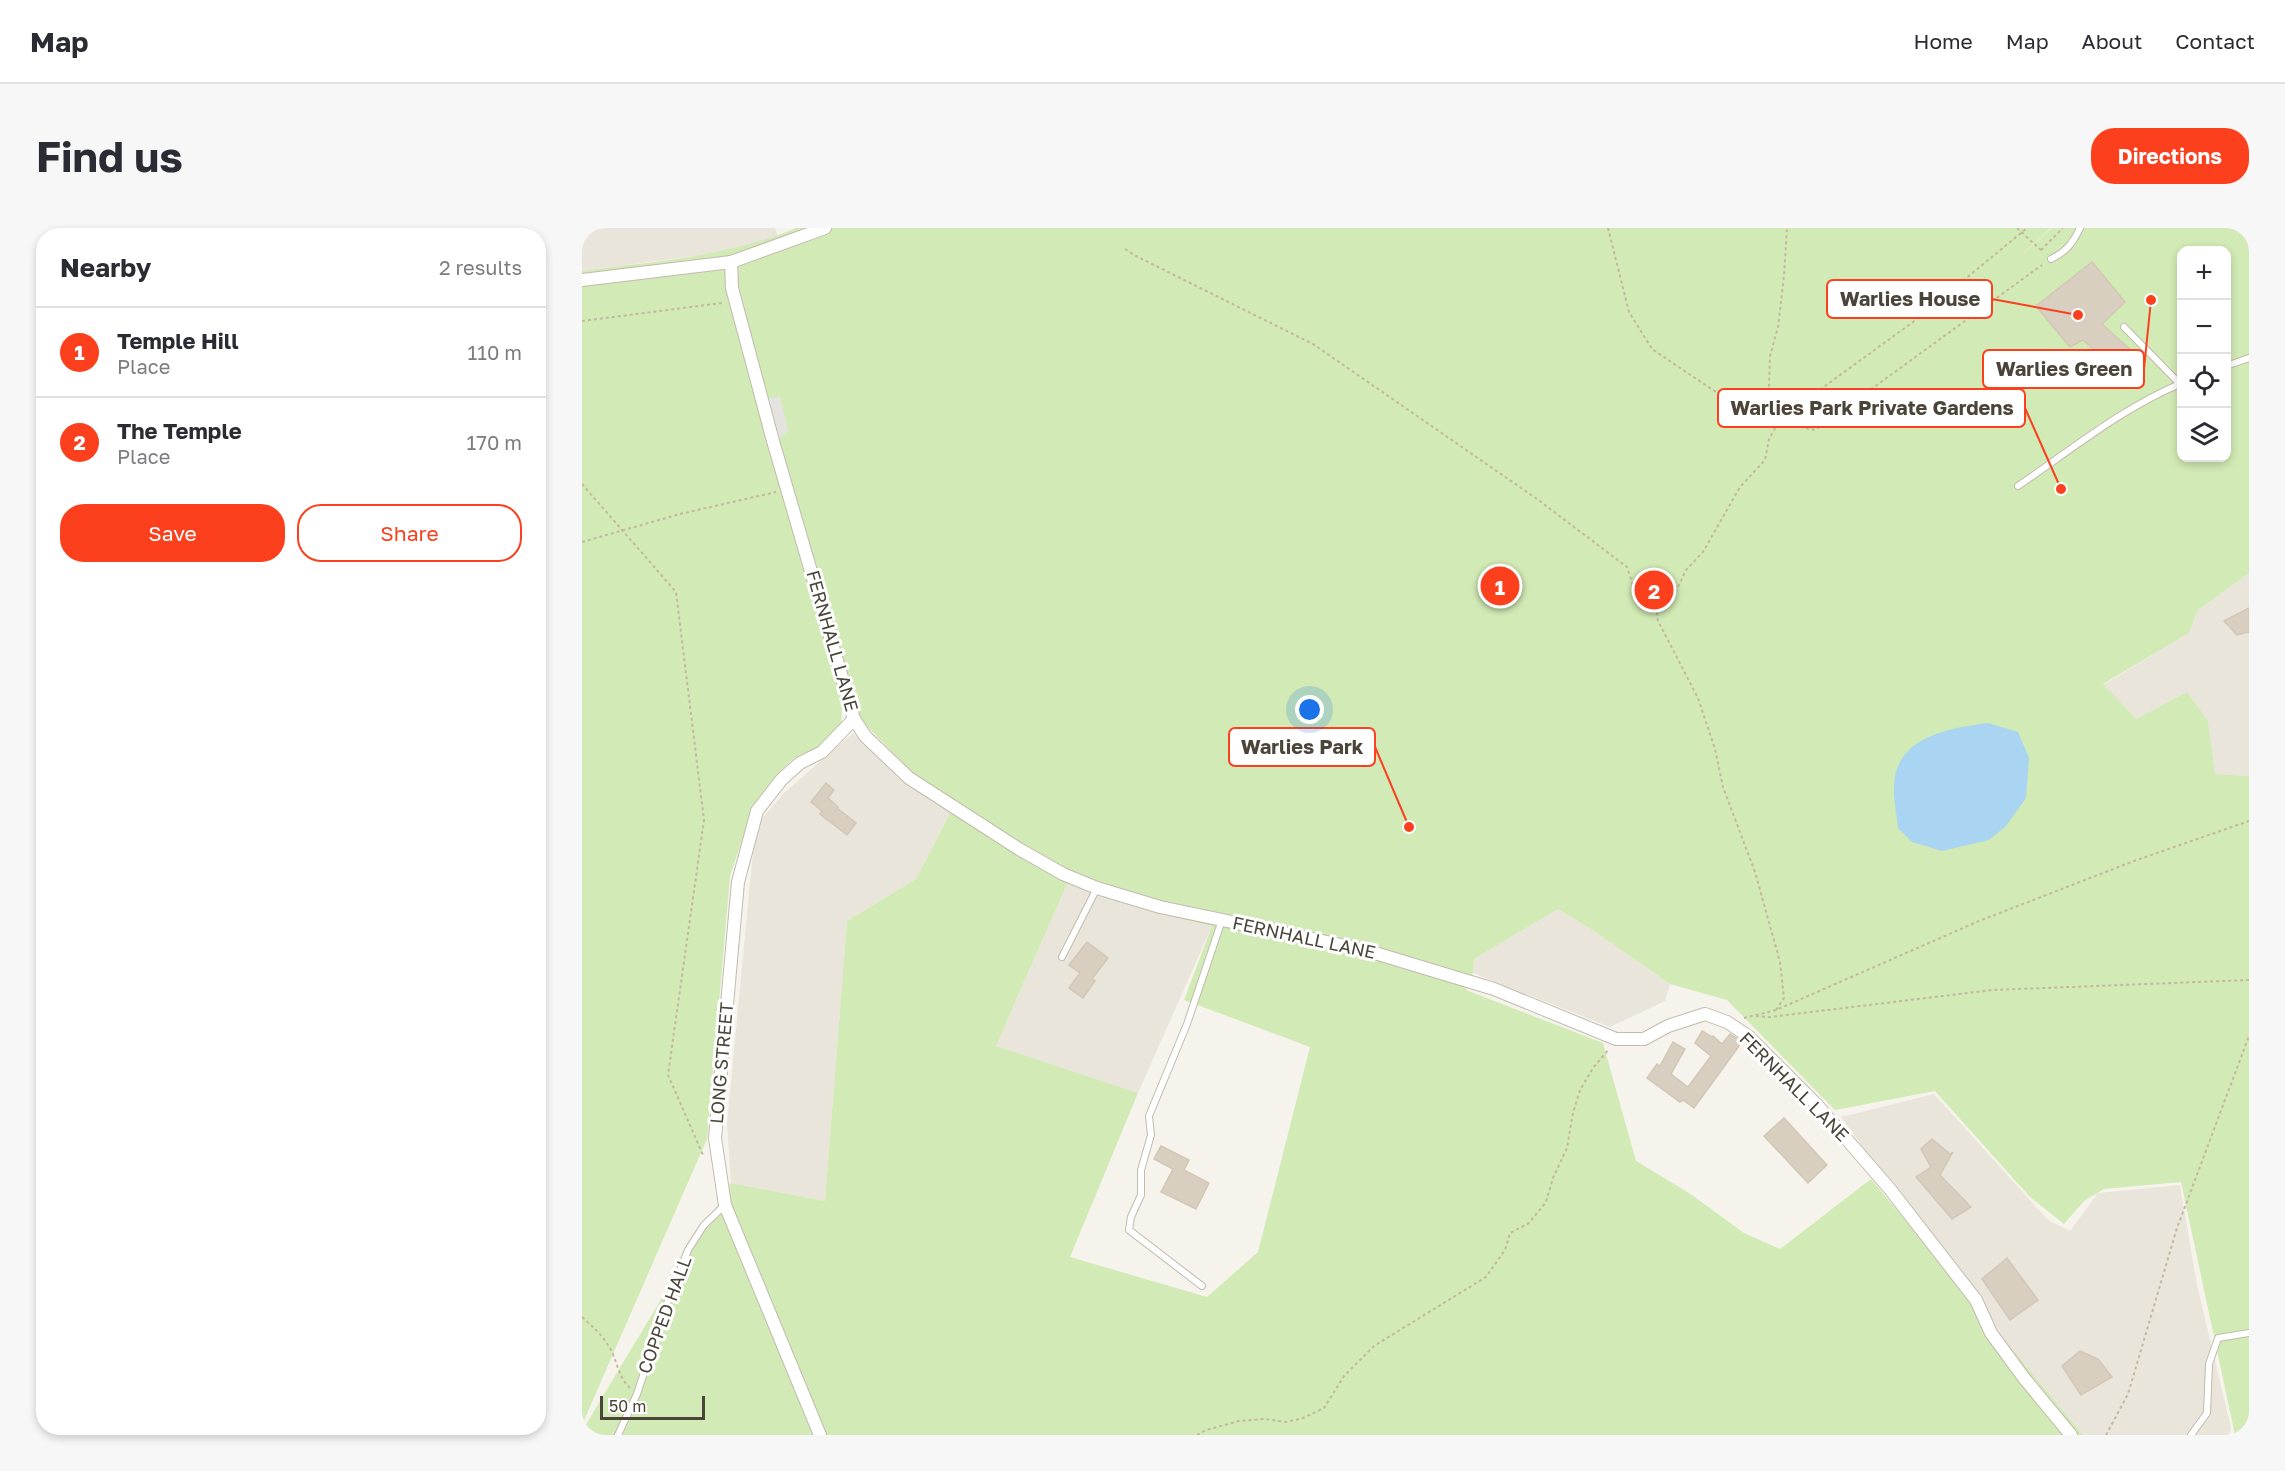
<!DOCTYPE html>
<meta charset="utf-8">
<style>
:root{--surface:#fff;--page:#f7f7f7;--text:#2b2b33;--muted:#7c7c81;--line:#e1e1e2;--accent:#fc3f1d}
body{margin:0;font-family:"Golos Text",sans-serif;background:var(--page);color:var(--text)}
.controls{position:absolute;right:18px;top:18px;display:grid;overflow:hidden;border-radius:12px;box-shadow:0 3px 9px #0003}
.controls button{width:54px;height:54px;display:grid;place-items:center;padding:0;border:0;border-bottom:2px solid var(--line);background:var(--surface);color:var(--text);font:30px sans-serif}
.scale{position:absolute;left:18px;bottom:15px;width:105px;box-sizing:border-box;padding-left:6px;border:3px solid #4b4439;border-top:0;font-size:16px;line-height:21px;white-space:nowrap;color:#4b4439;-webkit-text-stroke:4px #fff;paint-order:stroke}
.you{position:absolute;left:728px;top:482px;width:21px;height:21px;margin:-15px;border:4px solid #fff;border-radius:50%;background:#1a73e8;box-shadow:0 0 0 9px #1a73e833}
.badge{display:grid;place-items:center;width:39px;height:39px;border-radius:50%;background:var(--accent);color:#fff;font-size:20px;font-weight:700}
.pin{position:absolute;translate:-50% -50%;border:3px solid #fff;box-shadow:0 2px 6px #0006}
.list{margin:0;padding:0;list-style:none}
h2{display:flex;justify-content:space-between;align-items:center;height:78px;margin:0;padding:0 24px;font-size:26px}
h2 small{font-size:20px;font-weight:400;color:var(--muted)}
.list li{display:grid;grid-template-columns:39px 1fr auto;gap:18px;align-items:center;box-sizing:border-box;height:90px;padding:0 24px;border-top:2px solid var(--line)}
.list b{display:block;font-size:22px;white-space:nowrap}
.list p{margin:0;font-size:20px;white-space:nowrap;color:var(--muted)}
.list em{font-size:20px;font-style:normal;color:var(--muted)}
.actions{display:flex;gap:12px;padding:18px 24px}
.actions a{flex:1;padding:14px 0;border:2px solid var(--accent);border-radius:24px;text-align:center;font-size:21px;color:var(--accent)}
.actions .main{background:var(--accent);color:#fff}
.icon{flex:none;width:33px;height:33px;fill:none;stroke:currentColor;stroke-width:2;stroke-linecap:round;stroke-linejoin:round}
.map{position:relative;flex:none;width:1667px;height:1207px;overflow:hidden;border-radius:24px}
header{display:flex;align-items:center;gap:36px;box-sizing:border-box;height:84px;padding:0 30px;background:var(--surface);border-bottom:2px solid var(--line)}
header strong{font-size:28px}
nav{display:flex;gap:33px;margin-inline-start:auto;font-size:21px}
.intro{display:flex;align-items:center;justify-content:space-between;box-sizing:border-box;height:144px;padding:0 36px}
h1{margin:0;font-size:42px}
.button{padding:15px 27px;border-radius:24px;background:var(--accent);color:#fff;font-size:21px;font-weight:700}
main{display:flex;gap:36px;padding:0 36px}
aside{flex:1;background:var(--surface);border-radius:24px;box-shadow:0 3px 9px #0003}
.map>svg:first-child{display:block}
.residential{fill:#eae5da}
.green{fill:#d2eab5;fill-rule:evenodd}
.parking{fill:#e5e3e0}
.water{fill:#a9d4f2}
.building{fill:#d8cfc1;stroke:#d3c7b4;stroke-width:1.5}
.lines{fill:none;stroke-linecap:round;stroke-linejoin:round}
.service-casing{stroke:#c2bbae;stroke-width:8}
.minor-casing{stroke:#c2bbae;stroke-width:14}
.path{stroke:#c4b79f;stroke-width:2;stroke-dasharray:3 3;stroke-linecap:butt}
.service{stroke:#fff;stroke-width:6}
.minor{stroke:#fff;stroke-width:12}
.labels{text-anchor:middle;stroke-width:6;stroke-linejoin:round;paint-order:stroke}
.street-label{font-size:18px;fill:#4b4439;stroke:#fff}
.leader{fill:none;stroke:#fc3f1d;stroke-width:2}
.callout-dot{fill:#fc3f1d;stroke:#fff;stroke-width:2}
.callout{fill:#fff;stroke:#fc3f1d;stroke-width:2}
.callout-label{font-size:20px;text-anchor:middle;font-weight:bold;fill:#4b4439}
</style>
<header>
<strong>Map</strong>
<nav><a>Home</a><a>Map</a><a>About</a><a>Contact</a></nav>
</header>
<div class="intro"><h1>Find us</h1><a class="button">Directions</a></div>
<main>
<aside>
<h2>Nearby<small>2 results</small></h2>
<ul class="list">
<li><span class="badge">1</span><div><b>Temple Hill</b><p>Place</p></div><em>110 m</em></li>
<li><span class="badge">2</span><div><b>The Temple</b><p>Place</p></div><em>170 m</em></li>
</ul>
<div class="actions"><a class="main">Save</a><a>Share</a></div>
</aside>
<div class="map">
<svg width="1667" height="1207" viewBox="0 0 1667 1207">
<rect width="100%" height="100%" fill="#f6f3ec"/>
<!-- residential -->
<g class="residential">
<path d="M0 0H193L196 8 142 24 0 43Z"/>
<path d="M1667 345V548L1632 546 1626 493 1554 491 1521 457 1607 405 1616 382Z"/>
<path d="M271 505 327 559 369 582 334 651 265 693 243 973 149 955 145 896 171 624 177 594 203 564Z"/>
<path d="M485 656 567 683 630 698 556 865 414 818Z"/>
<path d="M976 681 1012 703 1088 756 1083 773 1028 799 891 745 892 731Z"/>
<path d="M1352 866 1466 992 1488 1003 1516 965 1598 957 1615 1057 1649 1200 1647 1207H1499L1440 1141 1390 1058 1345 1002 1309 953 1298 943 1259 889Z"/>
</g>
<!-- green -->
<path class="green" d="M214 0H1469L1433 33 1470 0H1667V345L1616 382 1607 405 1521 456 1554 491 1605 464 1626 493 1633 546 1667 548V1207H1653L1599 954 1522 961 1502 973 1482 996 1448 969 1353 863 1253 882 1145 772 1088 756 1012 703 976 681 892 731 891 745 884 762 1021 815 1054 933 1107 965 1162 1005 1198 1021 1289 951 1501 1207H0V1203L149 955 243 973 265 693 334 651 374 573 330 545 277 490 260 480 259 501 238 518 212 530 195 546 170 582 148 648 125 911 0 1197V43C73 33 146 29 214 0ZM1600 22H1644V230H1600ZM485 656 567 683 630 698 602 772 728 819 676 1024 625 1069 488 1029 556 865 414 818Z"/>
<!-- parking -->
<path class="parking" d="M198 168 206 203 195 212 185 171Z"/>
<!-- water -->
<path class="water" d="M1406 495 1436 504 1447 530 1444 570 1424 598 1407 612 1360 623 1330 614 1316 600C1315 587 1311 572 1312 558 1313 509 1367 500 1406 495Z"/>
<!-- building -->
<g class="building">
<path d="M1510 34 1543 74 1520 96 1553 126 1550 134 1528 155 1511 141 1523 131 1501 112 1488 119 1454 78Z"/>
<path d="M1667 380V404L1655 407 1642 393Z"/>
<path d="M244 555 252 562 246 570 256 579 255 580 274 595 265 607 238 586 240 583 229 574Z"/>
<path d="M505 714 526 730 510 751 513 753 501 770 487 760 498 745 487 737Z"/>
<path d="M1120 803 1130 809 1131 808 1140 816 1148 806 1160 814 1112 880 1101 872 1098 874 1065 850 1075 836 1078 838 1091 814 1103 821 1089 846 1106 859 1129 828 1113 815Z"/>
<path d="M1202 890 1245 937 1226 955 1182 908Z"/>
<path d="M1350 911 1368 926 1371 924 1358 947 1389 979 1370 991 1334 949 1349 939 1339 921Z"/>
<path d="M579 918 607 932 602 942 627 955 614 981 579 964 591 941 572 931Z"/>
<path d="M1425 1030 1456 1072 1428 1092 1400 1051Z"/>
<path d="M1498 1123 1516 1131 1530 1149 1499 1167 1480 1138Z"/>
</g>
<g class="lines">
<defs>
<g id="service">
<path d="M1469 31C1484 24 1491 15 1498 0"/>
<path d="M1542 99 1598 156"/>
<path d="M1644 138 1667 130"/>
<path d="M1436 258C1489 222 1540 180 1600 155"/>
<path d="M480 729 515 660"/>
<path d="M620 1058 547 1002 549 989 559 967V942L569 907 567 888 605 796 640 692"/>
<path d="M36 1207 55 1166 85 1075 106 1022 122 997 143 977"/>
<path d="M1609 1207 1625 1185 1627 1136 1636 1110 1667 1105"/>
</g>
<g id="minor">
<path d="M149 34 150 60 191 213 272 491 283 508 327 550 437 621 481 646 515 660 578 679 783 722 912 761 1034 811H1062L1086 798 1123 786 1145 794 1166 808 1235 877 1307 960 1394 1072 1409 1105 1442 1150 1489 1207"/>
<path d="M0 52 149 34 243 0"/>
<path d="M238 1207 143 977 133 910 156 654 175 583 200 551 218 535 240 524 272 491"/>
</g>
</defs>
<!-- service casing -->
<use href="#service" class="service-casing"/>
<!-- minor casing -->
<use href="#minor" class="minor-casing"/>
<!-- path -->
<g class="path">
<path d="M1026 0 1047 84 1070 121 1171 189 1233 202 1460 37"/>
<path d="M1435 0 1461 24"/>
<path d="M543 21 554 28 731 116 955 271 1045 339 1056 372 1075 385"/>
<path d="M1459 22 1481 0"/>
<path d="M0 93 140 75"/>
<path d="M1199 190 1331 94 1445 0"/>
<path d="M0 256 94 364 122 592 86 847 121 927"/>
<path d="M0 314 98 286 194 264"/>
<path d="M1194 782 1202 770 1198 734 1173 644 1141 559 1133 521 1116 470 1076 393 1075 385 1094 363 1104 342 1121 324 1158 259 1183 232 1187 211 1199 190 1187 158 1188 128 1196 99 1202 48 1205 0"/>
<path d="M1174 788 1188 789 1410 762 1667 752"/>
<path d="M1162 790 1194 782 1397 693 1552 633 1667 593"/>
<path d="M0 1089C10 1098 19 1106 26 1117 35 1130 36 1150 48 1160"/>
<path d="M615 1207 624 1202 657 1193 683 1191 704 1194 721 1190 742 1180 762 1148 792 1118 904 1049 923 1022 928 1005 947 995 964 974 971 950 985 920 991 885 998 862 1011 840 1027 821"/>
<path d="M1524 1207 1546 1166 1595 1000 1667 808"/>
</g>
<!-- service -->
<use href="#service" class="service"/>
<!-- minor -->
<use href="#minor" class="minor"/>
</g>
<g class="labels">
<!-- street labels -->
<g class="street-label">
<text transform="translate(250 413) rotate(74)" y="6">FERNHALL LANE</text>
<text transform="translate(722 710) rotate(12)" y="6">FERNHALL LANE</text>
<text transform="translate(140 835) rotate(-85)" y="6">LONG STREET</text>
<text transform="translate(1212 859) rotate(45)" y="6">FERNHALL LANE</text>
<text transform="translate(83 1087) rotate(-70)" y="6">COPPED HALL</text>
</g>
</g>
<!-- callouts -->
<path class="leader" d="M1496 87L1410 71M1569 72L1562 141M1479 261L1443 180M827 599L793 519"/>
<g class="callout-dot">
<circle cx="1496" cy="87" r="6"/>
<circle cx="1569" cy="72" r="6"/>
<circle cx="1479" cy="261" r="6"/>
<circle cx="827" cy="599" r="6"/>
</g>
<g class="callout">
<rect x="1245" y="52" width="165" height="38" rx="6"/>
<rect x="1401" y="122" width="161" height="38" rx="6"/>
<rect x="1136" y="161" width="307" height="38" rx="6"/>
<rect x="647" y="500" width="146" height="38" rx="6"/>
</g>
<g class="callout-label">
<text x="1328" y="78">Warlies House</text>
<text x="1482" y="148">Warlies Green</text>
<text x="1290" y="187">Warlies Park Private Gardens</text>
<text x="720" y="526">Warlies Park</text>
</g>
</svg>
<div class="controls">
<button>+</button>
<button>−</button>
<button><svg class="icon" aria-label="locate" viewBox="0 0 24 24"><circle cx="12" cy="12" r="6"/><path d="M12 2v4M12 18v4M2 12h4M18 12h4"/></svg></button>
<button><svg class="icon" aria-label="layers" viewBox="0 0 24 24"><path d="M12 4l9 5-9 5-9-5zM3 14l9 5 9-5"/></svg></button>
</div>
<div class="scale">50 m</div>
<div class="you"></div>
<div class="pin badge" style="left:918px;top:358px">1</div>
<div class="pin badge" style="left:1072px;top:362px">2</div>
</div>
</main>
